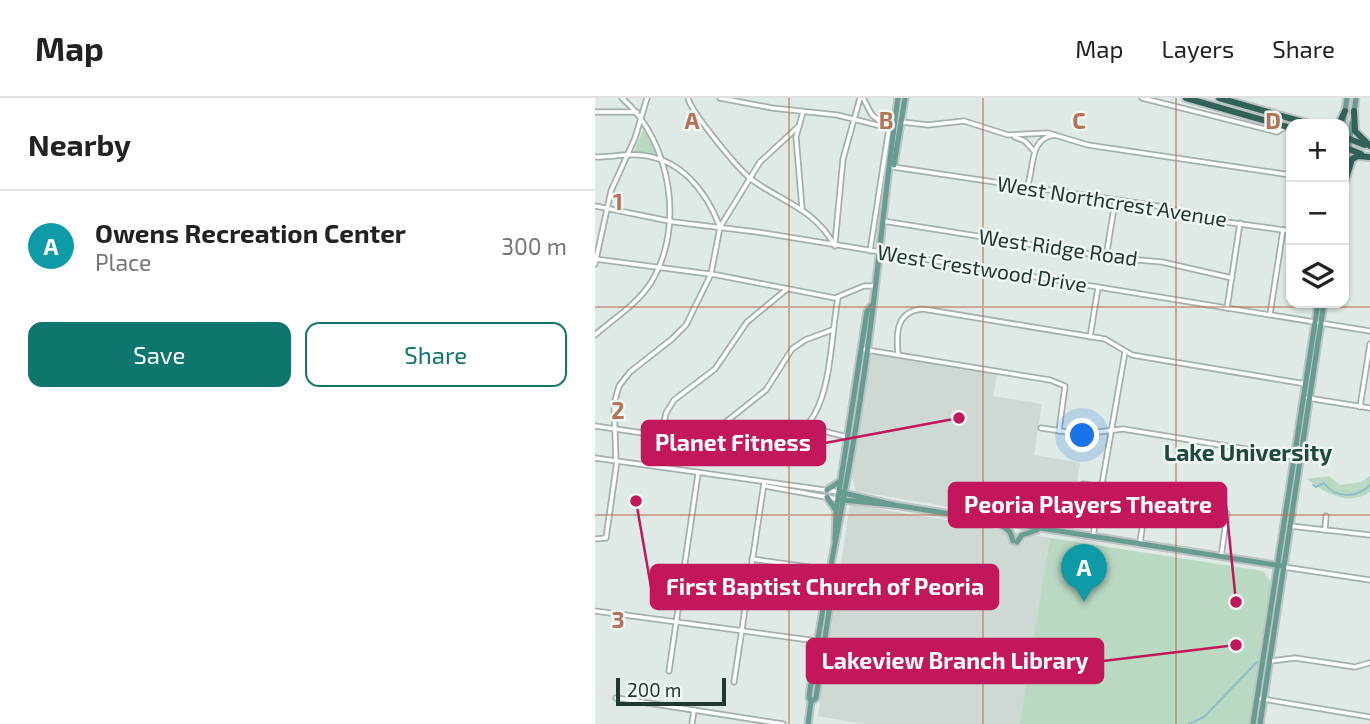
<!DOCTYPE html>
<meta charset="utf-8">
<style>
:root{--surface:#fff;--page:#f6f6f6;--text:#222;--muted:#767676;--line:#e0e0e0;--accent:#0f766e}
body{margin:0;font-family:"Exo 2",sans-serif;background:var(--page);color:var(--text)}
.controls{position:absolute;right:21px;top:21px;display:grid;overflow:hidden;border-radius:14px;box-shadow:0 2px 5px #0004}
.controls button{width:63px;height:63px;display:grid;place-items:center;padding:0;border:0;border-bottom:2px solid var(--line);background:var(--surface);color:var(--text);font:35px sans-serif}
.scale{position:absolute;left:21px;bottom:18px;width:110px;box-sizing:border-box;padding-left:7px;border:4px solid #223833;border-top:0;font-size:19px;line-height:24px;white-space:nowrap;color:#223833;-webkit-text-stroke:5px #eff6f3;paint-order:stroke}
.you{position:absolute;left:488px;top:338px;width:24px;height:24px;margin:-18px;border:5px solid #fff;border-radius:50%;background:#1a73e8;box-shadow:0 0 0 10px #1a73e833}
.badge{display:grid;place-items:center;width:46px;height:46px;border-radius:50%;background:var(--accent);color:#fff;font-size:23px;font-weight:700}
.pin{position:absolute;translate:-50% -58px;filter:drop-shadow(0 2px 4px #0008)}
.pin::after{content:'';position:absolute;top:37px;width:24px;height:21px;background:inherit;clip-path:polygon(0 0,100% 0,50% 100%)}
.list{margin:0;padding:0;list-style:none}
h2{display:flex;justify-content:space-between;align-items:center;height:91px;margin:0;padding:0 28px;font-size:30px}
h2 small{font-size:23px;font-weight:400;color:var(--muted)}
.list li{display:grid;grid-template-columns:46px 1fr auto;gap:21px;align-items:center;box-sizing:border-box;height:112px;padding:0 28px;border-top:2px solid var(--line)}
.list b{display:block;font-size:26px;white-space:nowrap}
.list p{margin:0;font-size:23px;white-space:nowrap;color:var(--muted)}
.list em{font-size:23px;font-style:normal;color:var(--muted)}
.actions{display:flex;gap:14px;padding:21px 28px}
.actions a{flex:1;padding:16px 0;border:2px solid var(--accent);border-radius:14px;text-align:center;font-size:24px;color:var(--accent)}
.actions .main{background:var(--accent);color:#fff}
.icon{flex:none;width:38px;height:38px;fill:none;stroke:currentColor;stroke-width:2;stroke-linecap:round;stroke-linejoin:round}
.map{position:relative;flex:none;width:775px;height:626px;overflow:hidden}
header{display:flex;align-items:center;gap:42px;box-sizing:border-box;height:98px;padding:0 35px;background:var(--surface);border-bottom:2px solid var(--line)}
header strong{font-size:33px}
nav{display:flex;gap:38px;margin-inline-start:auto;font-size:24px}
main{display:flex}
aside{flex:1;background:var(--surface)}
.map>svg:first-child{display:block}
.built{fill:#ced9d4}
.green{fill:#b9d9c3}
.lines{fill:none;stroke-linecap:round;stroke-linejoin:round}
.stream{stroke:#8abfcb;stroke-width:2}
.minor-casing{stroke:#a3b0ac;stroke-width:7}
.major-casing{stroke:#bdc3c2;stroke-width:9}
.highway-casing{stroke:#bdc3c2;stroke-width:10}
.minor{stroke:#fff;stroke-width:3.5}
.major{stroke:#679c90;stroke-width:5}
.highway{stroke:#306259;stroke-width:6}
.grid{fill:none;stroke:#b67254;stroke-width:2;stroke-opacity:0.55}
.labels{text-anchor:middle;stroke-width:5;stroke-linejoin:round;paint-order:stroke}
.street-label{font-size:21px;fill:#223833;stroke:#eff6f3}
.neighbourhood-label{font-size:23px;font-weight:bold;fill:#1f4840;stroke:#eff6f3}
.grid-label{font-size:23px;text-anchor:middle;font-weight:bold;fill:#b67254;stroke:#eff6f3;stroke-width:5;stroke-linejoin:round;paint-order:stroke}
.leader{fill:none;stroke:#c2185b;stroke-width:2.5}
.callout-dot{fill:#c2185b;stroke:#eff6f3;stroke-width:2.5}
.callout{fill:#c2185b;stroke:#c2185b;stroke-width:2.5}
.callout-label{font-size:23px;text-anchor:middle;font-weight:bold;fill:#fff}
</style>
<header>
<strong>Map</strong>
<nav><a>Map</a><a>Layers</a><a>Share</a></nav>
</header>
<main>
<aside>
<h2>Nearby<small></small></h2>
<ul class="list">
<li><span class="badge" style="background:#0f9aa8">A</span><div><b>Owens Recreation Center</b><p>Place</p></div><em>300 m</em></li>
</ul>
<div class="actions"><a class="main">Save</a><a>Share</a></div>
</aside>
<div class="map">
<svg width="775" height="626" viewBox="0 0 775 626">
<rect width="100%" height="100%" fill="#dfe9e5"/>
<!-- built -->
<g class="built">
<path d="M277 255 402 276 398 298 447 306 439 357 485 365 479 406 472 410 468 428 261 393 257 380Z"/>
<path d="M255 406 455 440 429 626H270L223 618Z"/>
</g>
<!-- green -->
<g class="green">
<path d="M48 32 61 51 59 58 39 54Z"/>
<path d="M734 378 745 387 766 384 775 378V394C752 409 731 395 712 381Z"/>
<path d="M455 440 668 473 676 484 655 626H425Z"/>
</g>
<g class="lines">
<!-- stream -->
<g class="stream">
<path d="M718 387 721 389 729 385C740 401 762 400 775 387"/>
<path d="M594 626 609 619 662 564"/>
</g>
<defs>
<g id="minor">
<path d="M93 0C96 14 143 71 156 81 188 105 218 109 240 148"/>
<path d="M125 0 177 10 242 17 298 31"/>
<path d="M268 0 277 17 294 30 275 153"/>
<path d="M547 0 682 34 691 28"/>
<path d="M0 14H42"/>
<path d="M307 24 333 27 369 23 413 37 453 35 493 47 696 77"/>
<path d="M420 39 430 43 438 52"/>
<path d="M0 59C15 59 29 56 44 57 86 60 111 93 125 129"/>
<path d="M298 69 569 109 616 122 696 133"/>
<path d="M432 89C440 70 433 40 460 37"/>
<path d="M0 108 79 124 162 134 775 233"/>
<path d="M207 110 201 39 208 14"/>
<path d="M288 123 520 160 567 164 637 180"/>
<path d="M240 145 248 61 265 0"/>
<path d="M511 159 520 104"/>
<path d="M0 161 122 177 240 200 269 188H278"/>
<path d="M0 166 16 93 40 40 52 0"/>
<path d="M632 210 645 125"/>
<path d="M675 216 688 132"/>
<path d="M0 237C18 221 41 207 55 186 91 130 76 43 27 0"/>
<path d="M495 239 503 190"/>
<path d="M266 251 455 282 470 288 464 333"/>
<path d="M303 256C301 235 301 213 328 211L510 241 537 257 711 286"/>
<path d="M713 300 775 310"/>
<path d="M765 309 775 246"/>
<path d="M0 328 149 350C242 355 231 263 243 200"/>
<path d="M446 330 486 336 528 331 699 359"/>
<path d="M224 332 252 339"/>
<path d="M66 338 71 315 79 302 120 271 152 224 192 191"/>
<path d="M121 345 127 327 171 292 197 251 210 242 237 232"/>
<path d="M182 347 187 361"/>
<path d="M0 360 244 394"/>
<path d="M21 363 19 306 24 288 35 274 77 241 91 227 116 176 125 129 165 64 204 28"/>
<path d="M488 386 506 389"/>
<path d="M170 388 242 401"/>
<path d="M695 428 775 437"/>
<path d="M730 432 731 418"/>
<path d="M498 438 530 254"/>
<path d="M0 441 11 440 22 363"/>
<path d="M545 445 550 409 557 399C570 396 625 405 632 416L626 459"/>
<path d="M157 461 235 472"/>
<path d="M689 469 775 482"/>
<path d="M0 513 222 543"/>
<path d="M676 563 700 560 760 569 774 565"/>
<path d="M74 573 103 376"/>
<path d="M139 584 169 385"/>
<path d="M21 600 188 626"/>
<path d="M662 600 775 619"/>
<path d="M97 626 99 612"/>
</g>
<g id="major">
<path d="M759 15 761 0"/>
<path d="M748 26 752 0"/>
<path d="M299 67 310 0"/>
<path d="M749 81 757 25"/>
<path d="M232 392 244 384"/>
<path d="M244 394 299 407 687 468"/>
<path d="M232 399 240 411"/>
<path d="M247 402 299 407"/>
<path d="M408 422 417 420 426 410 431 421 440 428"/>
<path d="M404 425 415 434 418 443"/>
<path d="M240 442 241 413 272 213 276 208"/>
<path d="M422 444 427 437 442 432"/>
<path d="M216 604 221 600 239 480 236 473"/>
<path d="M213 626 216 604 214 599C228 495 252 395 267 290 282 194 289 97 303 0"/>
<path d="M658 626 723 205"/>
<path d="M665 626 729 205"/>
</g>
<g id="highway">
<path d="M591 0 696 30"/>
<path d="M624 0 715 26"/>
<path d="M759 13 760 33 775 48"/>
<path d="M744 26 750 13"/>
<path d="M749 39 770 47"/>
<path d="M749 49 766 56"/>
<path d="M749 87 757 61 763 58 774 59"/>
</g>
</defs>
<!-- minor casing -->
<use href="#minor" class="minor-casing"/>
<!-- major casing -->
<use href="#major" class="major-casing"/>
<!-- highway casing -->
<use href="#highway" class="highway-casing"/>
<!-- minor -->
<use href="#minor" class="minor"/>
<!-- major -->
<use href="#major" class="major"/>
<!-- highway -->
<use href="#highway" class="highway"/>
</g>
<!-- grid -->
<path class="grid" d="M194 0V626M388 0V626M581 0V626M0 209H775M0 417H775"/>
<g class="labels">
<!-- street labels -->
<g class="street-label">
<text transform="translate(517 104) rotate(9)" y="7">West Northcrest Avenue</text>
<text transform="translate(463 150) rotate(8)" y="7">West Ridge Road</text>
<text transform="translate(387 171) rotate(9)" y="7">West Crestwood Drive</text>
</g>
<!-- neighbourhood labels -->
<g class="neighbourhood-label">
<text x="653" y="363">Lake University</text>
</g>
</g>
<g class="grid-label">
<text x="97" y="31">A</text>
<text x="291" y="31">B</text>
<text x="484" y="31">C</text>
<text x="678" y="31">D</text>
<text x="23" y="112">1</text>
<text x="23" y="321">2</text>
<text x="23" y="530">3</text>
</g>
<!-- callouts -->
<path class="leader" d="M364 320L230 345M641 504L631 407M41 403L56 489M641 547L508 563"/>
<g class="callout-dot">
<circle cx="364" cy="320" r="7"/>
<circle cx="641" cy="504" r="7"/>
<circle cx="41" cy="403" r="7"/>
<circle cx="641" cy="547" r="7"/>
</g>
<g class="callout">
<rect x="47" y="323" width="183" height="44" rx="7"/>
<rect x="354" y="385" width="277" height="44" rx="7"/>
<rect x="56" y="467" width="347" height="44" rx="7"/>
<rect x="212" y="541" width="296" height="44" rx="7"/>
</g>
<g class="callout-label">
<text x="138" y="353">Planet Fitness</text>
<text x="493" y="415">Peoria Players Theatre</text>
<text x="230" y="497">First Baptist Church of Peoria</text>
<text x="360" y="571">Lakeview Branch Library</text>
</g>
</svg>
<div class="controls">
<button>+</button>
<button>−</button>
<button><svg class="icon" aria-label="layers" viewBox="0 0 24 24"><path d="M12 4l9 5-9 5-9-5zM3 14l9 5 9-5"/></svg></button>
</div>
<div class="scale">200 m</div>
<div class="you"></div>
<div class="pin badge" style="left:489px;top:504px;background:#0f9aa8">A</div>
</div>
</main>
